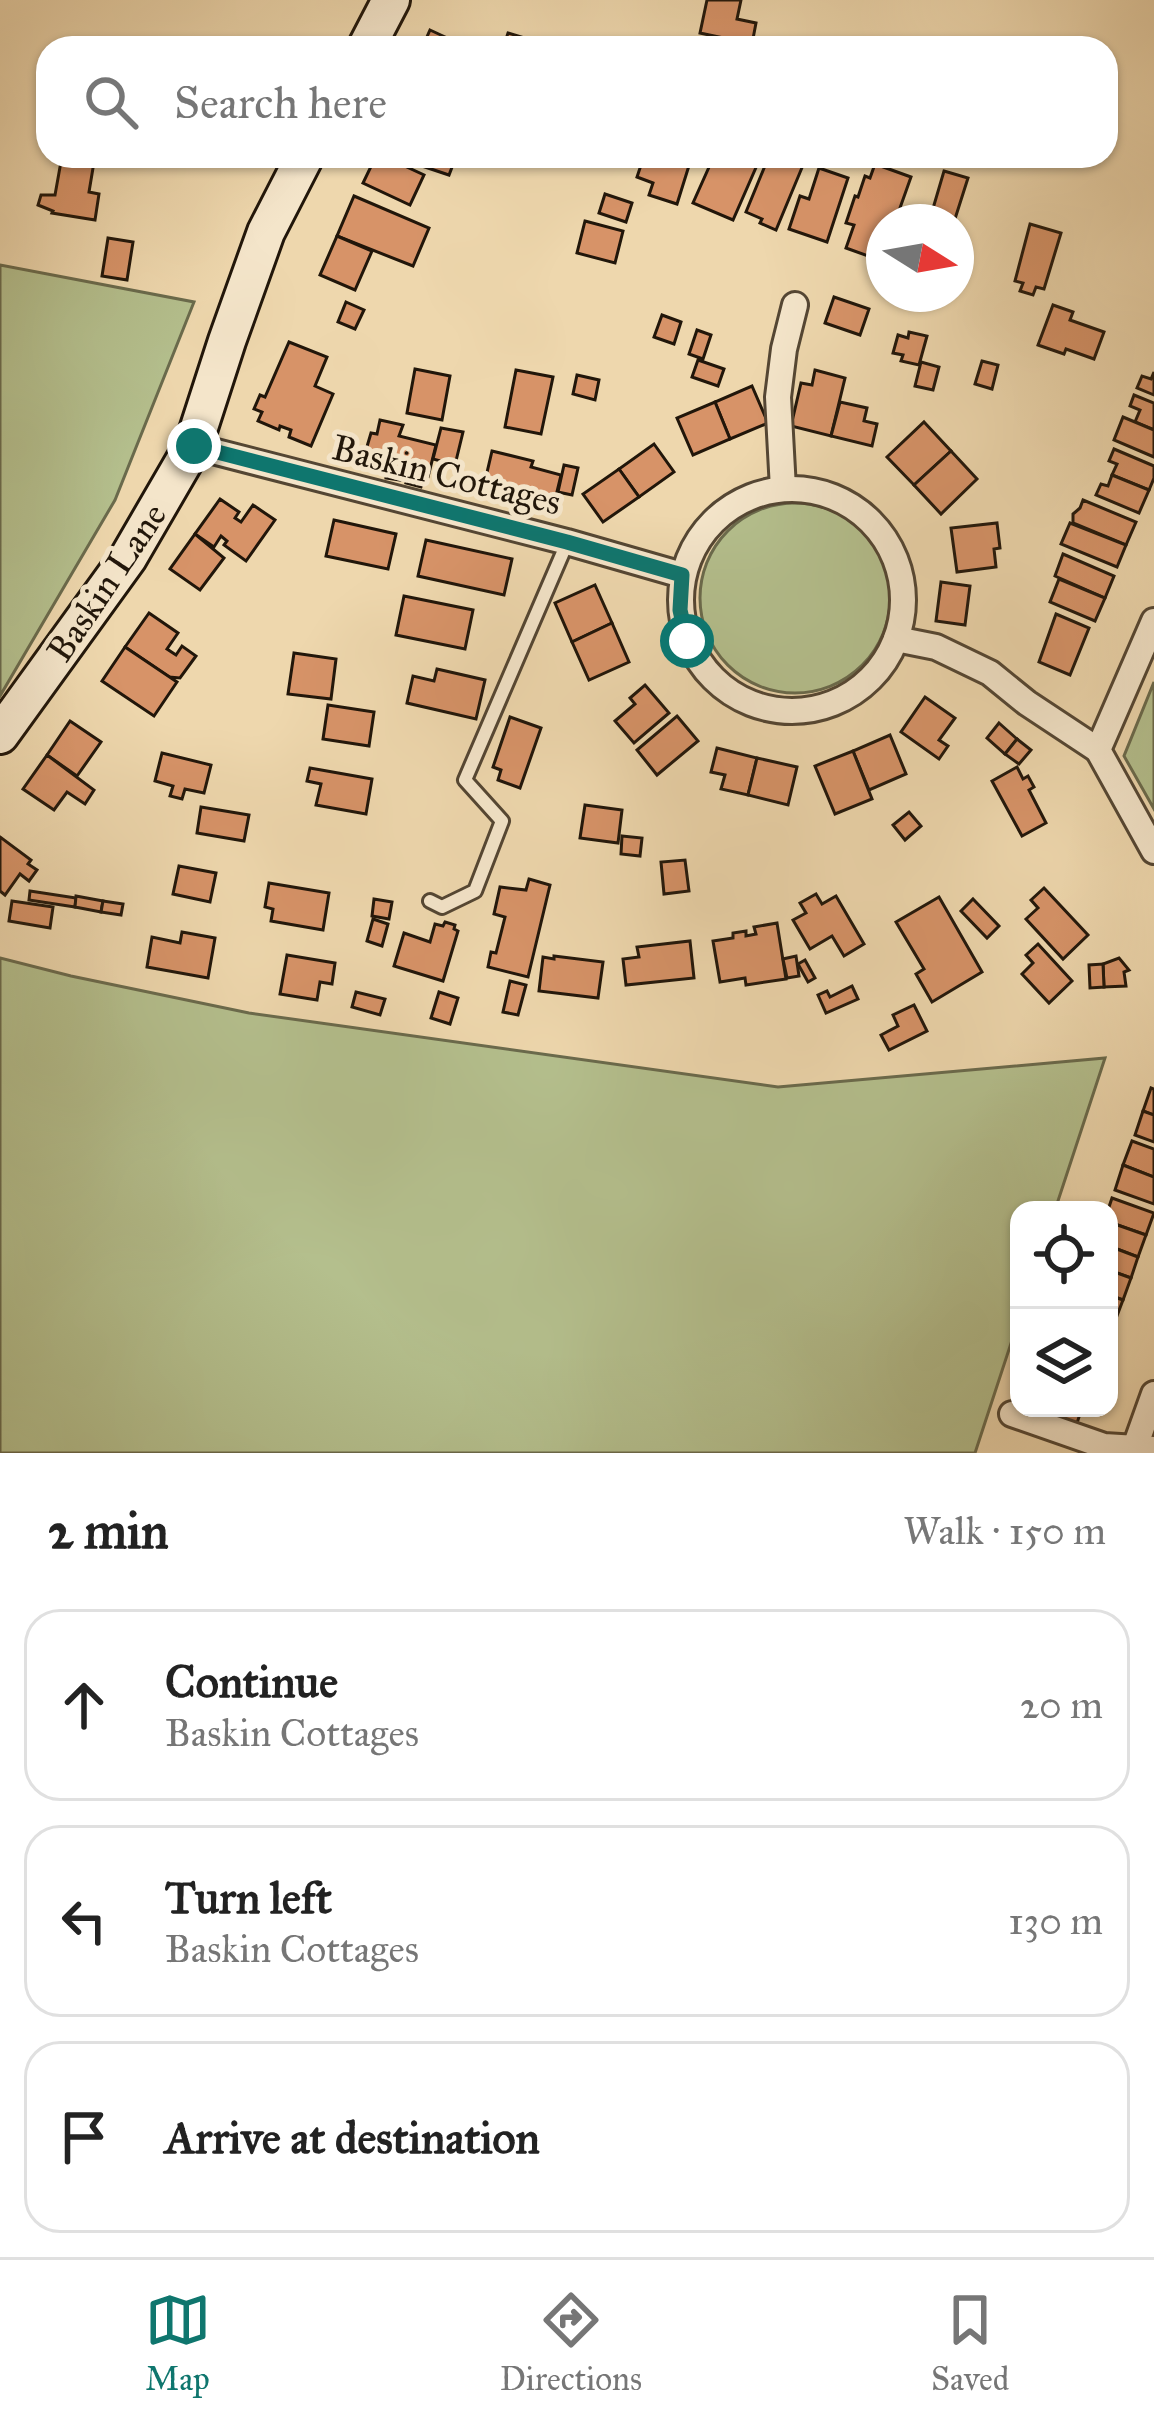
<!DOCTYPE html>
<meta charset="utf-8">
<style>
:root{--surface:#fff;--page:#f2f2f2;--text:#222;--muted:#767676;--line:#e0e0e0;--accent:#0f766e}
body{margin:0;font-family:"IM FELL Great Primer",serif;background:var(--page);color:var(--text)}
.controls{position:absolute;right:36px;bottom:36px;display:grid;overflow:hidden;border-radius:24px;box-shadow:0 3px 9px #0004}
.controls button{width:108px;height:108px;display:grid;place-items:center;padding:0;border:0;border-bottom:3px solid var(--line);background:var(--surface);color:var(--text);font:60px sans-serif}
.compass{position:absolute;left:866px;top:204px;width:108px;height:108px;border-radius:50%;background:var(--surface);box-shadow:0 3px 9px #0004;rotate:101deg}
.stop{position:absolute;width:36px;height:36px;margin:-27px;border:9px solid #0f766e;border-radius:50%;background:#fff}
.stop.end{background:#0f766e;border-color:#fff;box-shadow:0 3px 12px #0008}
.list{margin:0;padding:0;list-style:none}
h2{display:flex;justify-content:space-between;align-items:center;height:156px;margin:0;padding:0 48px;font-size:51px}
h2 small{font-size:39px;font-weight:400;color:var(--muted)}
.list li{display:grid;grid-template-columns:78px 1fr auto;gap:36px;align-items:center;box-sizing:border-box;height:192px;margin:0 24px 24px;padding:0 24px;border:3px solid var(--line);border-radius:36px}
.list b{display:block;font-size:45px;white-space:nowrap}
.list p{margin:0;font-size:39px;white-space:nowrap;color:var(--muted)}
.list em{font-size:39px;font-style:normal;color:var(--muted)}
.icon{flex:none;width:66px;height:66px;fill:none;stroke:currentColor;stroke-width:2;stroke-linecap:round;stroke-linejoin:round}
.map{position:relative;flex:none;width:1154px;height:1453px;overflow:hidden}
.search{position:absolute;background:var(--surface);box-shadow:0 3px 9px #0004;left:36px;right:36px;top:36px;height:132px;display:flex;align-items:center;gap:30px;box-sizing:border-box;padding:0 42px;border-radius:36px;color:var(--muted);font-size:45px}
.sheet{height:804px;background:var(--surface)}
nav{display:flex;justify-content:space-around;align-items:center;box-sizing:border-box;height:168px;border-top:3px solid var(--line);background:var(--surface);font-size:33px;color:var(--muted)}
nav a{display:grid;justify-items:center;gap:6px}
nav .on{color:var(--accent)}
.map>svg:first-child{display:block}
.green{fill:#b4bf8d;stroke:#6a6a4c;stroke-width:3}
.building{fill:#d79368;stroke:#21160a;stroke-width:3}
.lines{fill:none;stroke-linecap:round;stroke-linejoin:round}
.lane-casing{stroke:#544633;stroke-width:18}
.street-casing{stroke:#544633;stroke-width:30}
.secondary-casing{stroke:#21160a;stroke-width:42}
.lane{stroke:#f4e5ca;stroke-width:12}
.street{stroke:#f4e5ca;stroke-width:24}
.secondary{stroke:#f4e5ca;stroke-width:36}
.route{stroke:#0f766e;stroke-width:15}
.labels{text-anchor:middle;stroke-width:10;stroke-linejoin:round;paint-order:stroke}
.street-label{font-size:36px;fill:#21160a;stroke:#f4e5ca}
</style>
<div class="map">
<svg width="1154" height="1453" viewBox="0 0 1154 1453">
<rect width="100%" height="100%" fill="#eed7ad"/>
<filter id="stains"><feTurbulence type="fractalNoise" baseFrequency=".00167" numOctaves="4"/><feColorMatrix values="0 0 0 0 .2 0 0 0 0 .09 0 0 0 0 .02 0 0 0 .5 -.17"/></filter>
<radialGradient id="worn" r=".72"><stop offset=".6" stop-color="#630" stop-opacity="0"/><stop offset="1" stop-color="#630" stop-opacity=".3"/></radialGradient>
<!-- green -->
<g class="green">
<path d="M0 265 194 302 115 500 0 696Z"/>
<circle cx="795" cy="598" r="95"/>
<path d="M1154 682V809L1124 756Z"/>
<path d="M0 958 71 976 249 1013 778 1087 1105 1058 1055 1210H1019V1319L975 1453H0Z"/>
</g>
<!-- building -->
<g class="building">
<path d="M707 0H741L737 19 756 23 752 44 700 33Z"/>
<path d="M430 30 469 48H422Z"/>
<path d="M508 33 531 40 528 48H503Z"/>
<path d="M62 156H95L89 192 99 194 95 220 52 213 53 211 38 205 41 195H55Z"/>
<path d="M376 156H383L424 175 410 205 363 183Z"/>
<path d="M392 156H467L464 166 454 162 449 175Z"/>
<path d="M644 156H692L677 204 649 195 653 183 637 177Z"/>
<path d="M714 156H761L733 220 693 203Z"/>
<path d="M769 156 806 158 776 230 760 223 762 219 746 212Z"/>
<path d="M875 164 911 177 895 222H884L882 261 846 248 854 225 846 223 855 196 858 197 865 176 870 178Z"/>
<path d="M819 168 848 178 827 242 789 229 800 196 809 199Z"/>
<path d="M944 171 968 178 954 222H929Z"/>
<path d="M605 194 632 203 626 222 599 213Z"/>
<path d="M354 196 429 228 413 266 337 236Z"/>
<path d="M585 221 623 231 615 263 577 253Z"/>
<path d="M1030 224 1061 233 1044 289 1036 287 1033 295 1020 291 1023 283 1015 281Z"/>
<path d="M337 236 372 251 355 290 320 275Z"/>
<path d="M108 238 133 242 127 280 102 276Z"/>
<path d="M834 297 869 309 860 335 825 323Z"/>
<path d="M346 302 364 310 355 329 338 322Z"/>
<path d="M1053 305 1073 312 1070 320 1104 332 1094 359 1066 349 1064 354 1038 345Z"/>
<path d="M662 315 681 322 674 344 654 337Z"/>
<path d="M697 330 711 335 703 359 689 354Z"/>
<path d="M909 332 927 336 919 365 901 361 903 355 893 353 898 335 908 338Z"/>
<path d="M289 342 327 357 315 386 333 394 311 446 289 437 291 430 280 426 279 430 258 421 262 412 254 409 260 395 265 397Z"/>
<path d="M698 360 724 369 718 386 692 377Z"/>
<path d="M982 361 998 365 992 389 975 384Z"/>
<path d="M921 362 939 367 933 390 915 386Z"/>
<path d="M415 369 450 376 442 420 407 413Z"/>
<path d="M516 370 553 377 541 434 505 427Z"/>
<path d="M815 370 845 378 831 436 791 426 801 383 812 385Z"/>
<path d="M1154 372V395L1137 388 1142 376 1151 379Z"/>
<path d="M577 375 599 380 595 400 573 394Z"/>
<path d="M752 386 768 423 730 439 715 402Z"/>
<path d="M1134 395 1154 403V430L1135 422 1140 410 1130 406Z"/>
<path d="M715 402 730 439 693 455 677 418Z"/>
<path d="M840 402 867 408 864 421 877 424 872 446 831 436Z"/>
<path d="M1123 417 1154 430V457L1114 440Z"/>
<path d="M380 420 403 425 399 436 436 445 427 481H423L421 487 406 483 408 477 401 475 400 480 386 478 387 471 362 465V461L359 460 361 448 366 450 371 433 377 434Z"/>
<path d="M924 422 951 451 914 485 887 457Z"/>
<path d="M441 428 463 432 455 465 433 459Z"/>
<path d="M654 444 674 472 639 497 619 469Z"/>
<path d="M1114 449 1154 466V478L1149 490 1112 475 1117 464 1109 461Z"/>
<path d="M492 451 533 461 531 467 561 475 554 504 522 496 520 503 482 494Z"/>
<path d="M951 451 977 479 941 514 914 485Z"/>
<path d="M564 465 578 468 572 495 558 492Z"/>
<path d="M619 469 639 497 603 522 583 494Z"/>
<path d="M1112 475 1149 490 1139 513 1096 495 1101 484 1108 486Z"/>
<path d="M220 499 239 512 235 518 241 522 253 505 275 520 246 561 224 545 227 541 221 536 214 547 195 534Z"/>
<path d="M1083 500 1136 522 1126 545 1073 523V514L1080 508Z"/>
<path d="M334 520 396 534 388 569 326 556Z"/>
<path d="M997 523 1000 548 994 549 996 567 957 572 951 528Z"/>
<path d="M1070 523 1126 545 1117 567 1061 544Z"/>
<path d="M195 534 224 558 200 590 170 569Z"/>
<path d="M426 540 512 559 504 595 418 576Z"/>
<path d="M1063 554 1114 576 1105 598 1055 576Z"/>
<path d="M1059 579 1105 598 1095 621 1050 602Z"/>
<path d="M941 582 970 586 965 625 936 621Z"/>
<path d="M595 585 612 623 572 642 555 603Z"/>
<path d="M404 596 473 610 465 649 396 635Z"/>
<path d="M149 613 178 633 167 649 176 655 182 646 196 656 180 678 169 677 125 647Z"/>
<path d="M1056 614 1089 628 1070 675 1039 662Z"/>
<path d="M612 623 629 662 589 680 572 642Z"/>
<path d="M125 647 177 682 154 716 102 681Z"/>
<path d="M294 653 336 659 331 699 288 694Z"/>
<path d="M437 669 485 680 476 719 407 703 413 676 434 681Z"/>
<path d="M645 685 669 713 634 743 615 721 635 704 630 698Z"/>
<path d="M925 697 955 718 939 740 948 746 939 759 901 732Z"/>
<path d="M328 705 374 712 369 746 323 739Z"/>
<path d="M677 716 698 741 657 775 637 750Z"/>
<path d="M510 717 541 728 520 788 498 780 501 770 493 767Z"/>
<path d="M70 721 101 742 77 776 47 755Z"/>
<path d="M999 723 1017 739 1005 754 987 738Z"/>
<path d="M890 735 906 774 869 790 853 751Z"/>
<path d="M1017 739 1031 750 1019 764 1005 754Z"/>
<path d="M717 748 757 758 748 795 721 789 725 775 711 772Z"/>
<path d="M853 751 872 799 835 814 815 766Z"/>
<path d="M162 753 211 765 204 793 185 789 182 799 170 796 173 786 155 781Z"/>
<path d="M47 755 94 790 85 804 67 792 54 810 23 789Z"/>
<path d="M757 758 797 767 788 805 748 795Z"/>
<path d="M1017 767 1023 779 1028 776 1034 787 1029 790 1046 823 1022 836 992 781Z"/>
<path d="M310 768 372 779 366 814 316 805 321 784 307 781Z"/>
<path d="M585 805 622 810 618 843 580 838Z"/>
<path d="M201 807 249 815 244 841 197 833Z"/>
<path d="M909 812 921 826 905 840 893 825Z"/>
<path d="M622 836 642 838 640 856 621 854Z"/>
<path d="M0 837 31 860 28 864 37 870 29 881 20 874 5 895 0 891Z"/>
<path d="M685 860 689 891 664 894 661 862Z"/>
<path d="M179 866 216 873 210 902 173 894Z"/>
<path d="M529 879 550 885 528 977 488 967 491 952 496 953 505 917 494 914 500 887 526 890Z"/>
<path d="M269 883 329 893 323 930 271 921 273 909 265 907Z"/>
<path d="M1044 888 1088 935 1063 959 1026 919 1038 908 1031 900Z"/>
<path d="M30 891 76 898 75 907 29 900Z"/>
<path d="M816 894 822 904 836 896 864 944 844 956 832 936 810 949 793 920 806 913 800 903Z"/>
<path d="M76 896 103 901 101 912 75 907Z"/>
<path d="M939 897 982 972 932 1002 916 974 924 969 896 922Z"/>
<path d="M374 899 392 902 389 919 372 916Z"/>
<path d="M973 899 999 926 987 938 961 911Z"/>
<path d="M12 901 53 907 50 928 9 921Z"/>
<path d="M103 901 123 904 121 915 101 912Z"/>
<path d="M373 919 388 924 382 946 367 941Z"/>
<path d="M445 922 455 925 454 929 458 931 443 981 394 966 404 933 430 942 435 924 443 926Z"/>
<path d="M777 923 786 979 746 985 745 978 720 982 713 941 733 938V933L746 931V936L756 934 754 927Z"/>
<path d="M182 932 215 938 208 978 147 967 152 937 180 943Z"/>
<path d="M690 941 694 978 626 985 623 959 639 957 637 947Z"/>
<path d="M1038 944 1072 981 1049 1003 1022 974 1033 963 1026 955Z"/>
<path d="M287 955 335 963 332 984 320 982 317 1000 280 994Z"/>
<path d="M554 956 603 962 598 998 539 991 543 957 554 959Z"/>
<path d="M796 956 799 976 787 978 783 959Z"/>
<path d="M1119 958 1129 970 1124 972 1126 986 1104 987 1103 964Z"/>
<path d="M805 960 815 978 808 982 798 964Z"/>
<path d="M1103 964 1104 987 1090 988 1089 965Z"/>
<path d="M510 981 526 985 518 1015 503 1012Z"/>
<path d="M852 986 858 999 826 1013 818 995 827 991 830 997Z"/>
<path d="M356 992 385 999 380 1015 352 1007Z"/>
<path d="M439 992 458 998 450 1024 431 1018Z"/>
<path d="M914 1005 927 1031 889 1050 881 1035 898 1026 893 1015Z"/>
<path d="M1151 1088 1154 1089V1115L1143 1111Z"/>
<path d="M1143 1111 1154 1115V1142L1135 1135Z"/>
<path d="M1132 1141 1154 1149V1177L1123 1165Z"/>
<path d="M1123 1165 1154 1177V1204L1115 1190Z"/>
<path d="M1112 1198 1154 1213 1146 1235 1109 1222 1108 1210Z"/>
<path d="M1109 1222 1146 1235 1138 1257 1109 1246Z"/>
<path d="M1109 1246 1138 1257 1131 1278 1109 1270Z"/>
<path d="M1109 1270 1131 1278 1123 1300 1109 1295Z"/>
<path d="M1109 1295 1123 1300 1115 1321 1109 1319Z"/>
<path d="M1040 1408H1082L1075 1429 1038 1415Z"/>
</g>
<g class="lines">
<defs>
<path id="lane" d="M430 901 442 907 475 891 502 821 465 780 567 543"/>
<g id="street">
<path d="M193 446 567 542 682 575"/>
<path d="M783 489 778 397 784 349 795 305"/>
<circle cx="792" cy="600" r="111"/>
<path d="M1154 621 1098 750 1154 851"/>
<path d="M896 639 936 647 990 673 1027 703 1098 750"/>
<path d="M1012 1414 1104 1446 1154 1449"/>
<path d="M1135 1447 1154 1394"/>
</g>
<g id="secondary">
<path d="M366 48 391 0"/>
<path d="M0 735 128 558 193 446 227 341 266 232 305 156"/>
</g>
</defs>
<!-- lane casing -->
<use href="#lane" class="lane-casing"/>
<!-- street casing -->
<use href="#street" class="street-casing"/>
<!-- secondary casing -->
<use href="#secondary" class="secondary-casing"/>
<!-- lane -->
<use href="#lane" class="lane"/>
<!-- street -->
<use href="#street" class="street"/>
<!-- secondary -->
<use href="#secondary" class="secondary"/>
</g>
<g class="lines">
<!-- route -->
<path class="route" d="M194 446 567 542 682 575 680 610 687 641"/>
</g>
<g class="labels">
<!-- street labels -->
<g class="street-label">
<text transform="translate(447 474) rotate(14)" y="13">Baskin Cottages</text>
<text transform="translate(106 582) rotate(-56)" y="13">Baskin Lane</text>
</g>
</g>
<rect width="100%" height="100%" filter="url(#stains)"/>
<rect width="100%" height="100%" fill="url(#worn)"/>
</svg>
<div class="controls">
<button><svg class="icon" aria-label="locate" viewBox="0 0 24 24"><circle cx="12" cy="12" r="6"/><path d="M12 2v4M12 18v4M2 12h4M18 12h4"/></svg></button>
<button><svg class="icon" aria-label="layers" viewBox="0 0 24 24"><path d="M12 4l9 5-9 5-9-5zM3 14l9 5 9-5"/></svg></button>
</div>
<svg class="compass" viewBox="-18 -18 36 36"><path d="M0-13l5 13h-10z" fill="#e53935"/><path d="M0 13l5-13h-10z" fill="#767676"/></svg>
<div class="stop" style="left:687px;top:641px"></div>
<div class="stop end" style="left:194px;top:446px"></div>
<div class="search"><svg class="icon" aria-label="search" viewBox="0 0 24 24"><circle cx="10" cy="10" r="6"/><path d="M15 15l6 6"/></svg>Search here</div>
</div>
<section class="sheet">
<h2>2 min<small>Walk · 150 m</small></h2>
<ul class="list">
<li><svg class="icon" aria-label="ahead" viewBox="0 0 24 24"><path d="M12 20V5M6 11l6-6 6 6"/></svg><div><b>Continue</b><p>Baskin Cottages</p></div><em>20 m</em></li>
<li><svg class="icon" aria-label="left" viewBox="0 0 24 24"><path d="M17 20v-9H6M10 6l-5 5 5 5"/></svg><div><b>Turn left</b><p>Baskin Cottages</p></div><em>130 m</em></li>
<li><svg class="icon" aria-label="arrive" viewBox="0 0 24 24"><path d="M6 21V4h12l-3 4 3 4H6"/></svg><div><b>Arrive at destination</b></div></li>
</ul>
</section>
<nav>
<a class="on"><svg class="icon" aria-label="map" viewBox="0 0 24 24"><path d="M3 6l6-2 6 2 6-2v14l-6 2-6-2-6 2zM9 4v14M15 6v14"/></svg>Map</a>
<a><svg class="icon" aria-label="directions" viewBox="0 0 24 24"><path d="M12 3l9 9-9 9-9-9zM9 14v-3h6M13 9l2 2-2 2"/></svg>Directions</a>
<a><svg class="icon" aria-label="saved" viewBox="0 0 24 24"><path d="M7 4h10v16l-5-4-5 4z"/></svg>Saved</a>
</nav>
